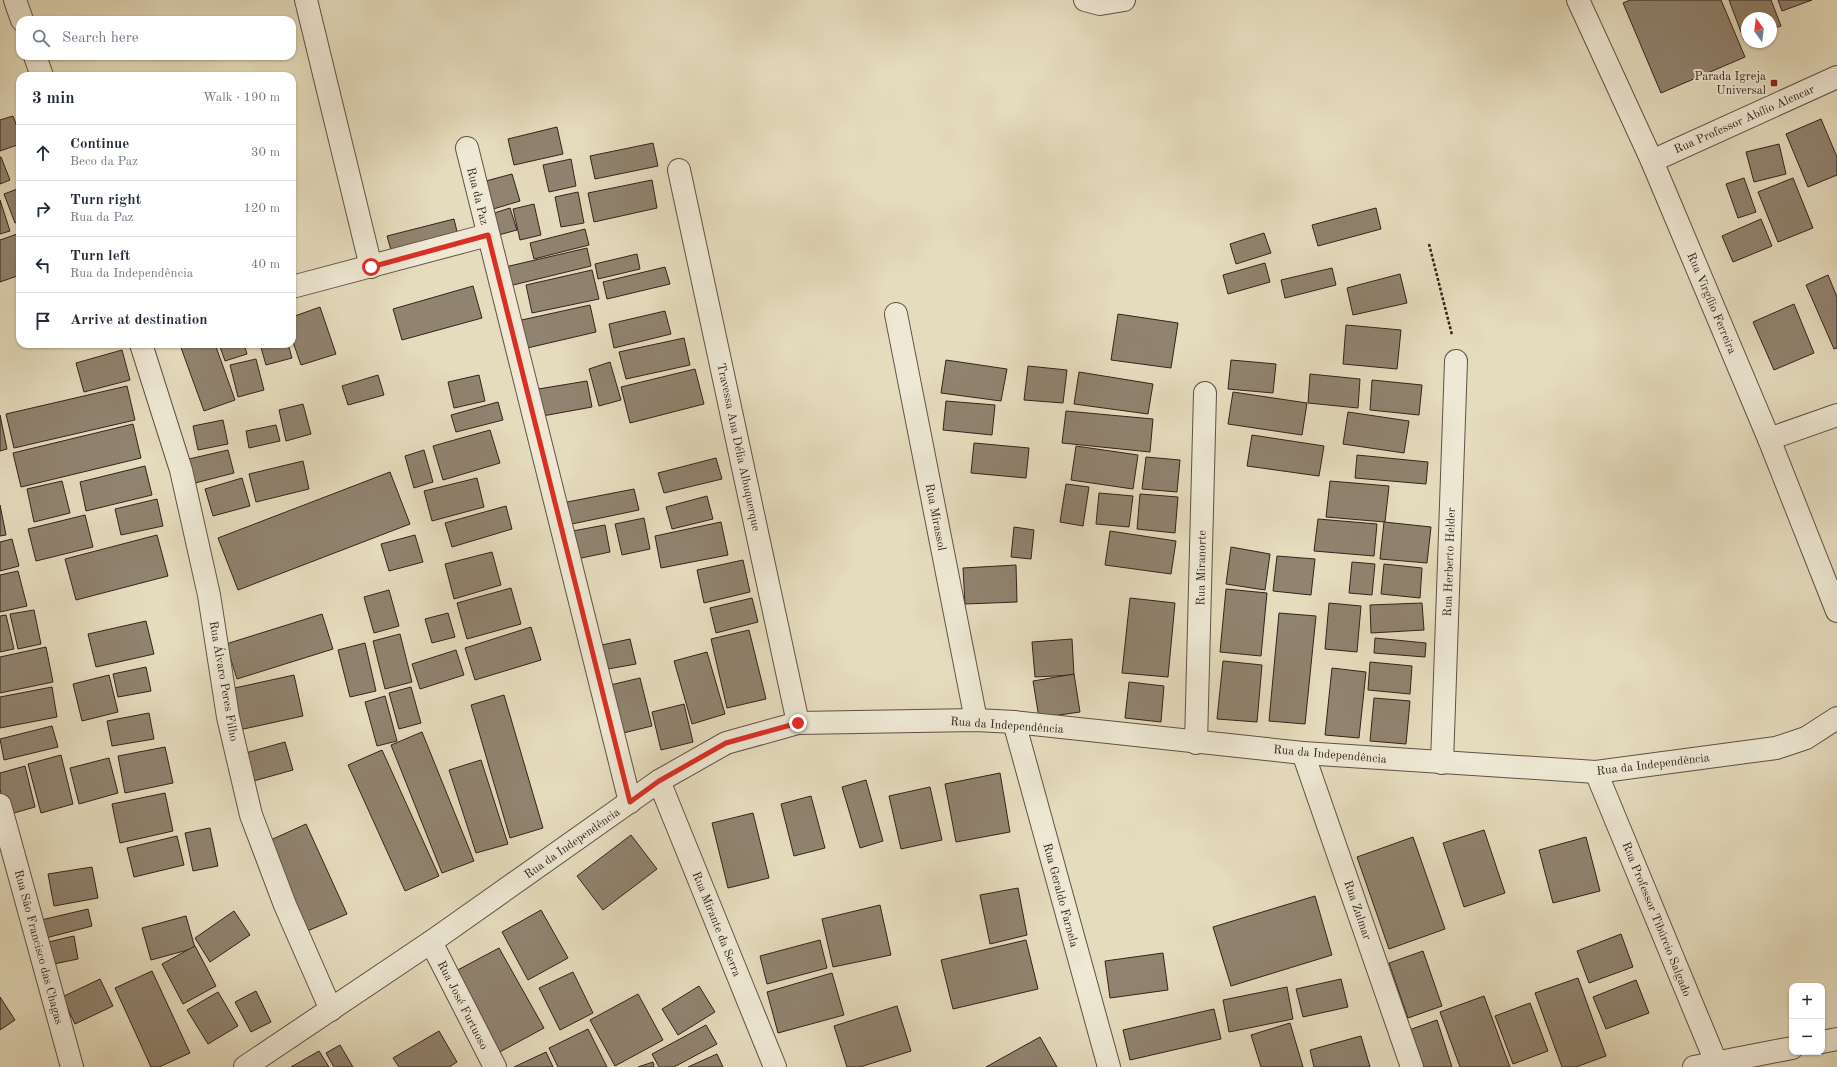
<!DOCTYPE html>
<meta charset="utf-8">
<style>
:root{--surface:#fff;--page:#f6f6f7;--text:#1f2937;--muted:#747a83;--line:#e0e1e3}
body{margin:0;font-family:"Old Standard TT",serif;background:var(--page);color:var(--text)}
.controls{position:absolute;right:12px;bottom:12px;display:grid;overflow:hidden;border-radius:8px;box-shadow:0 1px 3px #0004}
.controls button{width:36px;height:36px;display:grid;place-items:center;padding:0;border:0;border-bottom:1px solid var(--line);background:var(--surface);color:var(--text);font:20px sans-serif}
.compass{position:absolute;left:1741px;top:12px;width:36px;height:36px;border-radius:50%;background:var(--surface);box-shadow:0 1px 3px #0004;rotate:346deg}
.stop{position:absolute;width:12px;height:12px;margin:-9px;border:3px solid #d93025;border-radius:50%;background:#fff}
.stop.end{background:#d93025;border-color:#fff;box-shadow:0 1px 4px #0008}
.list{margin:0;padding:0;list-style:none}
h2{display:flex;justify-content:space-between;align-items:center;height:52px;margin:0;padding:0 16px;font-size:17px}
h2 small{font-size:13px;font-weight:400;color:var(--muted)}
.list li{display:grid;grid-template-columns:26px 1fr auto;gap:12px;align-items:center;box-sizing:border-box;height:56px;padding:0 16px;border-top:1px solid var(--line)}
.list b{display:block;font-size:15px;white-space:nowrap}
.list p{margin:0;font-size:13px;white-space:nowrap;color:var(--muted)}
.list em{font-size:13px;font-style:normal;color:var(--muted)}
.icon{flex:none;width:22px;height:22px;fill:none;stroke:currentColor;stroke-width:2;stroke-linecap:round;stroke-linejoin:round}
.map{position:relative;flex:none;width:1837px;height:1067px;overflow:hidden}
.search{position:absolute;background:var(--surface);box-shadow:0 1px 3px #0004;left:16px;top:16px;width:280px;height:44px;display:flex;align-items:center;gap:10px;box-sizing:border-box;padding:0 14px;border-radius:12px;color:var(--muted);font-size:15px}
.panel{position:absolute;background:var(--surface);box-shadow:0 1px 3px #0004;left:16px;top:72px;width:280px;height:276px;border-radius:12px}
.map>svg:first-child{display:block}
.building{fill:#90836f;stroke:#33221b}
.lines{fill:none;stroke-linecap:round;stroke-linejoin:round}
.minor-casing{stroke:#605044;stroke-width:24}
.path{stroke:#33221b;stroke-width:2.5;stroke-dasharray:3 2;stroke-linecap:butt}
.minor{stroke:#eee8d4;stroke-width:22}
.route{stroke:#d93025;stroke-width:5}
.poi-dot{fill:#8f2418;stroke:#eee8d4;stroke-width:1.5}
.labels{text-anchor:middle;stroke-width:4;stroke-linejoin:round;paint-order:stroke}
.poi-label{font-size:12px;fill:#33221b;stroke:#eee8d4;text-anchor:end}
.street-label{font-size:12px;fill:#33221b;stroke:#eee8d4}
</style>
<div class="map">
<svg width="1837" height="1067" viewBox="0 0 1837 1067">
<rect width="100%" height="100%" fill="#e5dcbd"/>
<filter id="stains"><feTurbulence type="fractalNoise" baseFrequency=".005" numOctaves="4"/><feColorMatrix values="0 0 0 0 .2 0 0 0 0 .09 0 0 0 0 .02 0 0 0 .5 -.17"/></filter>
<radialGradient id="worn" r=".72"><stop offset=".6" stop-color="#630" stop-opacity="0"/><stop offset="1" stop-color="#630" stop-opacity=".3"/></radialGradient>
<!-- building -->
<g class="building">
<path d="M1630 0H1721L1745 57 1661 93 1623 3Z"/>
<path d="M1729 0H1771L1781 26 1771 29V18H1747V38L1744 40Z"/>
<path d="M1778 0H1812L1782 11Z"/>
<path d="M13 116 20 135V144L0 151V120Z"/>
<path d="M1821 119 1837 157V175L1808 187 1786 134Z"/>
<path d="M557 127 563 154 514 165 508 139Z"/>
<path d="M653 143 658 166 595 179 590 156Z"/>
<path d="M1779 144 1786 174 1754 182 1746 152Z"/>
<path d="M0 157H1L10 180 0 184Z"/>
<path d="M571 159 576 186 549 192 543 165Z"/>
<path d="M512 174 520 201 490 210 482 182Z"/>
<path d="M1744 178 1756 212 1738 218 1726 184Z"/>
<path d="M1793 178 1813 228 1778 242 1758 192Z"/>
<path d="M652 180 657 208 594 222 588 193Z"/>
<path d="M20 188V221L15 223 4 194Z"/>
<path d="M578 192 584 223 561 227 555 197Z"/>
<path d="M0 200 10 231 0 234Z"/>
<path d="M534 204 541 235 520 240 513 209Z"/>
<path d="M510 208 517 230 495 236 488 215Z"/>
<path d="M1376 208 1381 229 1318 246 1312 225Z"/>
<path d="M454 219 459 240 393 257 387 236Z"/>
<path d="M1761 219 1772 246 1733 262 1722 236Z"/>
<path d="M585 229 589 245 534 259 530 243Z"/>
<path d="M20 233V275L0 282V240Z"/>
<path d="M1264 233 1271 253 1236 264 1230 244Z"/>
<path d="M587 248 591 266 505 287 501 268Z"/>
<path d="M637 254 640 269 598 279 595 264Z"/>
<path d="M1265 263 1270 282 1228 294 1223 275Z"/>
<path d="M665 267 670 284 607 299 603 282Z"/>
<path d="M1332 268 1336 285 1285 298 1281 280Z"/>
<path d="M592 270 599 299 532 313 526 285Z"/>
<path d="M1400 274 1407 303 1353 315 1347 288Z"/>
<path d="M1828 275 1837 297V348L1834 349 1806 285Z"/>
<path d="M473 286 482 318 402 340 393 309Z"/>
<path d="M1794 304 1814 353 1774 370 1753 322Z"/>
<path d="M590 305 596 332 523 349 517 321Z"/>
<path d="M320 307 336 354 301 365 292 339V317Z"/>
<path d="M665 311 671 334 614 348 609 324Z"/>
<path d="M1118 314 1178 323 1171 368 1111 360Z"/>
<path d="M1346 325 1401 330 1397 369 1343 364Z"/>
<path d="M684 338 690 365 626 379 619 352Z"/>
<path d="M215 344 235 400 204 411 180 345Z"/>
<path d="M219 344H244L247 354 225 361Z"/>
<path d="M260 344H288L292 358 266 365Z"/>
<path d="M122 350 130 380 84 392 76 363Z"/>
<path d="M256 359 264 390 238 397 230 365Z"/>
<path d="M946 360 1007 369 1001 401 941 393Z"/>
<path d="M1231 360 1276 364 1273 393 1228 389Z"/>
<path d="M610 362 621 400 599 406 589 369Z"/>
<path d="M1028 366 1067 370 1063 403 1024 400Z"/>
<path d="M695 369 704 404 630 423 621 387Z"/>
<path d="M1079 372 1153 384 1148 414 1074 404Z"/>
<path d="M1310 374 1360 379 1358 408 1308 403Z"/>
<path d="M378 375 384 395 348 405 342 386Z"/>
<path d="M479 375 485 401 454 408 448 382Z"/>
<path d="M1372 380 1422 385 1419 415 1370 410Z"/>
<path d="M587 381 592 407 537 417 532 390Z"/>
<path d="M127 386 135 420 14 448 6 414Z"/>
<path d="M1233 392 1307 403 1302 435 1228 424Z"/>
<path d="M946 401 995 405 992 435 943 430Z"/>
<path d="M498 402 503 420 456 432 451 415Z"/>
<path d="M303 404 311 434 286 441 279 410Z"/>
<path d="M1066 411 1153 419 1150 452 1062 443Z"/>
<path d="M1348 412 1409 421 1404 453 1343 444Z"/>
<path d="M0 415 7 449 0 451Z"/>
<path d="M223 420 228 444 198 450 193 426Z"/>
<path d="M133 424 141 458 21 487 13 453Z"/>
<path d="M276 425 280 441 249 448 246 431Z"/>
<path d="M490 430 500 463 443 480 433 446Z"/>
<path d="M1252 435 1324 446 1319 476 1247 466Z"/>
<path d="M974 443 1029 448 1026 478 971 473Z"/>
<path d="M1076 446 1138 455 1133 489 1071 480Z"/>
<path d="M228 450 234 473 195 483 189 459Z"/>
<path d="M424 450 433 482 414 488 405 456Z"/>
<path d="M1357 455 1428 462 1426 484 1355 478Z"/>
<path d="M1146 457 1180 460 1177 492 1142 489Z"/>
<path d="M716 458 722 479 664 493 658 473Z"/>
<path d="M303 461 309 489 256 502 249 474Z"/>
<path d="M145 466 152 495 86 511 80 482Z"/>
<path d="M390 472 410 524 238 590 218 538Z"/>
<path d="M242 478 250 506 213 516 205 489Z"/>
<path d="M477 478 484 507 432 521 424 491Z"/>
<path d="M62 481 70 513 34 522 27 489Z"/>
<path d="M1330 481 1389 486 1385 522 1326 517Z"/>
<path d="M1066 484 1089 487 1083 526 1060 522Z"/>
<path d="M634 489 639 510 567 525 562 503Z"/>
<path d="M1099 493 1133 496 1129 527 1096 524Z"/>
<path d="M1140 494 1178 497 1175 533 1137 529Z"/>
<path d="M707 496 713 519 672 529 666 507Z"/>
<path d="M157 499 163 526 121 535 115 509Z"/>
<path d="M0 505 6 535 0 536Z"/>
<path d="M506 506 512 529 452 547 445 523Z"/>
<path d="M85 515 93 547 36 561 28 529Z"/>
<path d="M644 518 650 549 622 555 615 524Z"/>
<path d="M1318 519 1377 524 1374 556 1314 551Z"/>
<path d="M721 522 728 555 661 568 655 536Z"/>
<path d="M1384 522 1431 527 1427 563 1380 559Z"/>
<path d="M605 525 610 552 572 560 567 532Z"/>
<path d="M1014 527 1034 530 1031 559 1011 557Z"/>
<path d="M1110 531 1176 541 1171 574 1105 565Z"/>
<path d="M157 535 168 576 76 600 65 559Z"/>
<path d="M415 535 423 562 389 571 381 544Z"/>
<path d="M12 539 19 566 0 571V542Z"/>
<path d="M1231 547 1270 554 1265 590 1226 584Z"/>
<path d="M492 552 501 585 454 599 445 564Z"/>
<path d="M1277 556 1315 559 1311 595 1273 591Z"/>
<path d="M743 560 750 592 704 603 697 570Z"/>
<path d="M1352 562 1375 564 1372 595 1349 593Z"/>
<path d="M1384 564 1422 568 1420 598 1381 594Z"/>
<path d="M1016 565 1017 602 965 604 963 568Z"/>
<path d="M18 571 27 606 0 612V575Z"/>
<path d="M511 588 521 624 467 639 457 603Z"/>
<path d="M1226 589 1267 593 1261 656 1220 652Z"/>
<path d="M389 590 399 626 374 633 364 597Z"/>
<path d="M752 598 758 622 716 633 710 608Z"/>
<path d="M1130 598 1175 603 1168 677 1122 673Z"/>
<path d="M1329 603 1361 606 1357 652 1325 649Z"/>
<path d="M1422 603 1424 630 1371 633 1370 605Z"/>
<path d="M34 610 41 644 18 649 10 614Z"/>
<path d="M448 613 455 637 432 643 425 619Z"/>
<path d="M1279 613 1316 616 1305 724 1269 721Z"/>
<path d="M322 614 333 649 237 679 226 644Z"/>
<path d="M6 615 14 649 0 652V616Z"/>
<path d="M146 621 154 654 96 667 88 634Z"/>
<path d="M531 627 541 660 475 680 465 648Z"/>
<path d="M749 630 766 699 727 708 711 639Z"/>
<path d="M400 634 412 682 385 689 373 641Z"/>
<path d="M1375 638 1426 643 1425 657 1374 653Z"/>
<path d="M630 639 636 664 602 670 597 646Z"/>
<path d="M1072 639 1074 675 1035 677 1032 642Z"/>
<path d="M365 643 376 691 350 697 338 650Z"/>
<path d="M46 647 53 682 0 693V657Z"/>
<path d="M456 650 464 675 420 689 412 664Z"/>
<path d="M707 652 725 714 692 724 674 661Z"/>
<path d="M1223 661 1262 665 1257 722 1217 719Z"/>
<path d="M1370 662 1412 666 1410 694 1368 690Z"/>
<path d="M146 667 151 691 118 697 113 674Z"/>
<path d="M1332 668 1366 672 1359 738 1325 735Z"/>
<path d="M1074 674 1080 712 1039 718 1033 681Z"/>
<path d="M109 675 118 712 82 721 73 684Z"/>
<path d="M294 675 303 716 239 730 230 689Z"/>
<path d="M640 678 652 726 619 734 606 686Z"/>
<path d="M1129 682 1164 686 1161 722 1125 718Z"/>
<path d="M52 687 57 717 0 728V697Z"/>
<path d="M411 687 421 723 399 729 389 693Z"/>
<path d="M504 695 543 828 510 838 471 705Z"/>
<path d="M385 696 397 741 377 746 365 702Z"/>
<path d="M1374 698 1410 701 1406 744 1370 741Z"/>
<path d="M684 704 693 742 661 750 652 712Z"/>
<path d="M149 713 154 739 112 746 107 721Z"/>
<path d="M52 726 58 747 4 760 0 739Z"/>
<path d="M422 732 474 861 442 873 391 745Z"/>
<path d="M285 742 293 770 250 782 242 754Z"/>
<path d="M165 747 173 783 125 793 118 756Z"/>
<path d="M382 750 439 876 405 891 348 765Z"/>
<path d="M61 755 73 804 41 813 28 764Z"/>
<path d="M109 758 118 793 79 804 70 768Z"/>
<path d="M481 760 508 844 476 853 449 770Z"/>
<path d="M25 766 35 807 7 815 0 789V773Z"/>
<path d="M1000 773 1010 832 956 842 945 784Z"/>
<path d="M866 780 883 841 860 848 842 787Z"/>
<path d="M930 787 942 840 901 849 889 796Z"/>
<path d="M165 793 173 831 120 843 112 804Z"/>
<path d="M811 796 825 848 794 856 781 804Z"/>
<path d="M753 813 769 878 728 888 712 823Z"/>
<path d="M306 824 347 914 305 932 264 843Z"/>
<path d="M210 828 218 866 193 871 185 833Z"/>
<path d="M1484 830 1505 893 1464 907 1443 843Z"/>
<path d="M631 835 657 869 603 910 577 876Z"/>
<path d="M177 836 184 865 134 877 127 848Z"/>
<path d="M1413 837 1445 929 1389 949 1357 857Z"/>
<path d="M1586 837 1600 891 1553 903 1539 850Z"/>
<path d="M92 867 98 898 54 906 48 874Z"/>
<path d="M1018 888 1027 935 990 944 980 895Z"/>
<path d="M1315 896 1332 955 1231 986 1213 927Z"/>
<path d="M880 905 891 955 833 967 822 919Z"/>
<path d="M88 909 92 926 42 939 37 921Z"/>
<path d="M541 910 568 958 528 980 502 932Z"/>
<path d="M234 911 250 935 210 962 195 938Z"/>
<path d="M186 916 195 948 151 960 142 928Z"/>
<path d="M1621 934 1633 967 1589 983 1577 951Z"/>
<path d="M74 936 78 959 49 965 44 943Z"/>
<path d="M820 940 827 968 767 984 760 956Z"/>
<path d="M1026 940 1038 989 953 1009 941 960Z"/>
<path d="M195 946 216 986 183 1004 162 964Z"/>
<path d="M499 948 544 1028 496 1054 452 973Z"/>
<path d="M1423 951 1442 1006 1408 1018 1389 963Z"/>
<path d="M1163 953 1168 990 1110 998 1105 961Z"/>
<path d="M152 971 190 1053 159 1067H151L115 988Z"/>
<path d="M573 972 593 1013 560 1030 539 988Z"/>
<path d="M832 973 844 1015 778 1033 767 992Z"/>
<path d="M1578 978 1606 1056 1576 1067H1562L1535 993Z"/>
<path d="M100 979 113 1006 75 1024 62 997Z"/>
<path d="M1341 979 1348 1007 1303 1017 1296 989Z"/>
<path d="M1636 980 1649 1013 1606 1029 1593 997Z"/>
<path d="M699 986 715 1012 678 1035 662 1009Z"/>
<path d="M1287 987 1293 1019 1229 1032 1223 1000Z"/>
<path d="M256 991 271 1022 251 1032 235 1002Z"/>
<path d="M218 992 238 1026 208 1044 187 1010Z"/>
<path d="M638 994 663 1040 615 1066 590 1020Z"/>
<path d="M1484 996 1510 1067H1460L1440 1012Z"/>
<path d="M0 997 15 1020 0 1030Z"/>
<path d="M1530 1003 1548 1051 1513 1064 1495 1016Z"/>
<path d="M897 1006 911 1051 860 1067H847L834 1026Z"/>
<path d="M1214 1009 1221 1039 1130 1060 1123 1030Z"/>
<path d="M1437 1020 1452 1067H1422L1409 1030Z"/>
<path d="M1290 1023 1303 1067H1261L1251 1035Z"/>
<path d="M706 1025 717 1044 674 1067H659L652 1054Z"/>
<path d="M588 1029 607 1067H558L549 1048Z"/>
<path d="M439 1031 457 1062 449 1067H399L393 1058Z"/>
<path d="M1361 1036 1370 1067H1314L1310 1050Z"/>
<path d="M1040 1037 1057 1067H986Z"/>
<path d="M340 1045 353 1067H334L326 1053Z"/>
<path d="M319 1051 329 1067H291Z"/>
<path d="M546 1052 553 1067H514Z"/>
<path d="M717 1054 723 1067H688Z"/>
<path d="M653 1062 654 1067H638Z"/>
</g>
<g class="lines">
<defs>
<g id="minor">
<path d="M15 0 22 20"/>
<path d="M306 0 371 267"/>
<path d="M1085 0 1100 4 1124 0"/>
<path d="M1578 0 1652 161 1769 439 1837 611"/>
<path d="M35 56 42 76"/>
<path d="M467 148 630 802"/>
<path d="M1652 161 1837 77"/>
<path d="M679 170 798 723"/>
<path d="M292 287 488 235"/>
<path d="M896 314 976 720"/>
<path d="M141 344 181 470 209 595 228 717 251 815 285 905 331 1010"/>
<path d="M1769 439 1837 415"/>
<path d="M1014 722 1109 1067"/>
<path d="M1196 743 1205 393"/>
<path d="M1303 753 1412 1067"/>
<path d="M1442 763 1456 361"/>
<path d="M1596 772 1718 1067"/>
<path d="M659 781 775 1067"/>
<path d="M0 805 72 1067"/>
<path d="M431 942 495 1067"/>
<path d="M1822 1042 1837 1039"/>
<path d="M245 1067 431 942 659 781 726 743 798 723 976 720 1014 722 1303 753 1596 772 1776 748 1806 738 1837 718"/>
<path d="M1694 1067 1792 1048"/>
</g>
</defs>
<!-- minor casing -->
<use href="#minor" class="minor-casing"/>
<!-- path -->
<path class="path" d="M1429 244 1452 335"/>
<!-- minor -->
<use href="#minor" class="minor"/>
</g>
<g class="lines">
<!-- route -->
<path class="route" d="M371 267 488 235 630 802 659 781 726 743 798 723"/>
</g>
<!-- markers -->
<rect class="poi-dot" x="1770" y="79" width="8" height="8" rx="2"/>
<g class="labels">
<!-- poi labels -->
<g class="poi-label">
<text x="1766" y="80">Parada Igreja<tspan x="1766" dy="14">Universal</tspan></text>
</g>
<!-- street labels -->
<g class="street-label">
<text transform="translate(1744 119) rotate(-24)" y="4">Rua Professor Abílio Alencar</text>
<text transform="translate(478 196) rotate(76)" y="4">Rua da Paz</text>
<text transform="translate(1712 303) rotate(67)" y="4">Rua Virgílio Ferreira</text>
<text transform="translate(739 447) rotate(78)" y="4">Travessa Ana Délia Albuquerque</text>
<text transform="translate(936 517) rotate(79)" y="4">Rua Mirassol</text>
<text transform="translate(1449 562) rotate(-88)" y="4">Rua Herberto Helder</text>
<text transform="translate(1201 568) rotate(-89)" y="4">Rua Miranorte</text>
<text transform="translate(224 681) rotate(80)" y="4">Rua Álvaro Peres Filho</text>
<text transform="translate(1007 725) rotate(4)" y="4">Rua da Independência</text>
<text transform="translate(1330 754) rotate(5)" y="4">Rua da Independência</text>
<text transform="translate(1653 764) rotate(-7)" y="4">Rua da Independência</text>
<text transform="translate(572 843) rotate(-35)" y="4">Rua da Independência</text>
<text transform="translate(1061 895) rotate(75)" y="4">Rua Geraldo Farnela</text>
<text transform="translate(1358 910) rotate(71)" y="4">Rua Zulmar</text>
<text transform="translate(1657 919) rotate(68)" y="4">Rua Professor Tibúrcio Salgado</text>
<text transform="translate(717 924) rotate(68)" y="4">Rua Mirante da Serra</text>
<text transform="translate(39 947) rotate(75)" y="4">Rua São Francisco das Chagas</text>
<text transform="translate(463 1005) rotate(63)" y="4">Rua José Furtuoso</text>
</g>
</g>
<rect width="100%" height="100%" filter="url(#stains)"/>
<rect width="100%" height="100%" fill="url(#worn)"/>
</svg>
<div class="controls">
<button>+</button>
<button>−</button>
</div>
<svg class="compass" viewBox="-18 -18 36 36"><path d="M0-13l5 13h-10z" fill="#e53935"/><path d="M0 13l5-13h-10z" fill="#747a83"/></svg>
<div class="stop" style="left:371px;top:267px"></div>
<div class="stop end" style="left:798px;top:723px"></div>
<div class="search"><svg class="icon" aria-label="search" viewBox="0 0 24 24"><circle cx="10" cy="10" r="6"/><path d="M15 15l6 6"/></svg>Search here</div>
<section class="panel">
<h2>3 min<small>Walk · 190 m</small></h2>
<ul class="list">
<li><svg class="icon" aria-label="ahead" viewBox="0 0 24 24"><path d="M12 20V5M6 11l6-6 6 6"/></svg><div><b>Continue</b><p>Beco da Paz</p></div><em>30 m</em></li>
<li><svg class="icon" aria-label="right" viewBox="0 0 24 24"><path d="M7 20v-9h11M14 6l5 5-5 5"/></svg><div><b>Turn right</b><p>Rua da Paz</p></div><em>120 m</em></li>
<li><svg class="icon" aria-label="left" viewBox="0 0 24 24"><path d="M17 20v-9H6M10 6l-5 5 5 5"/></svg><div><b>Turn left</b><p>Rua da Independência</p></div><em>40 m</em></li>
<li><svg class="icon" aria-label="arrive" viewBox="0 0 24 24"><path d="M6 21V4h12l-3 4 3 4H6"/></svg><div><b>Arrive at destination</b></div></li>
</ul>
</section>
</div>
